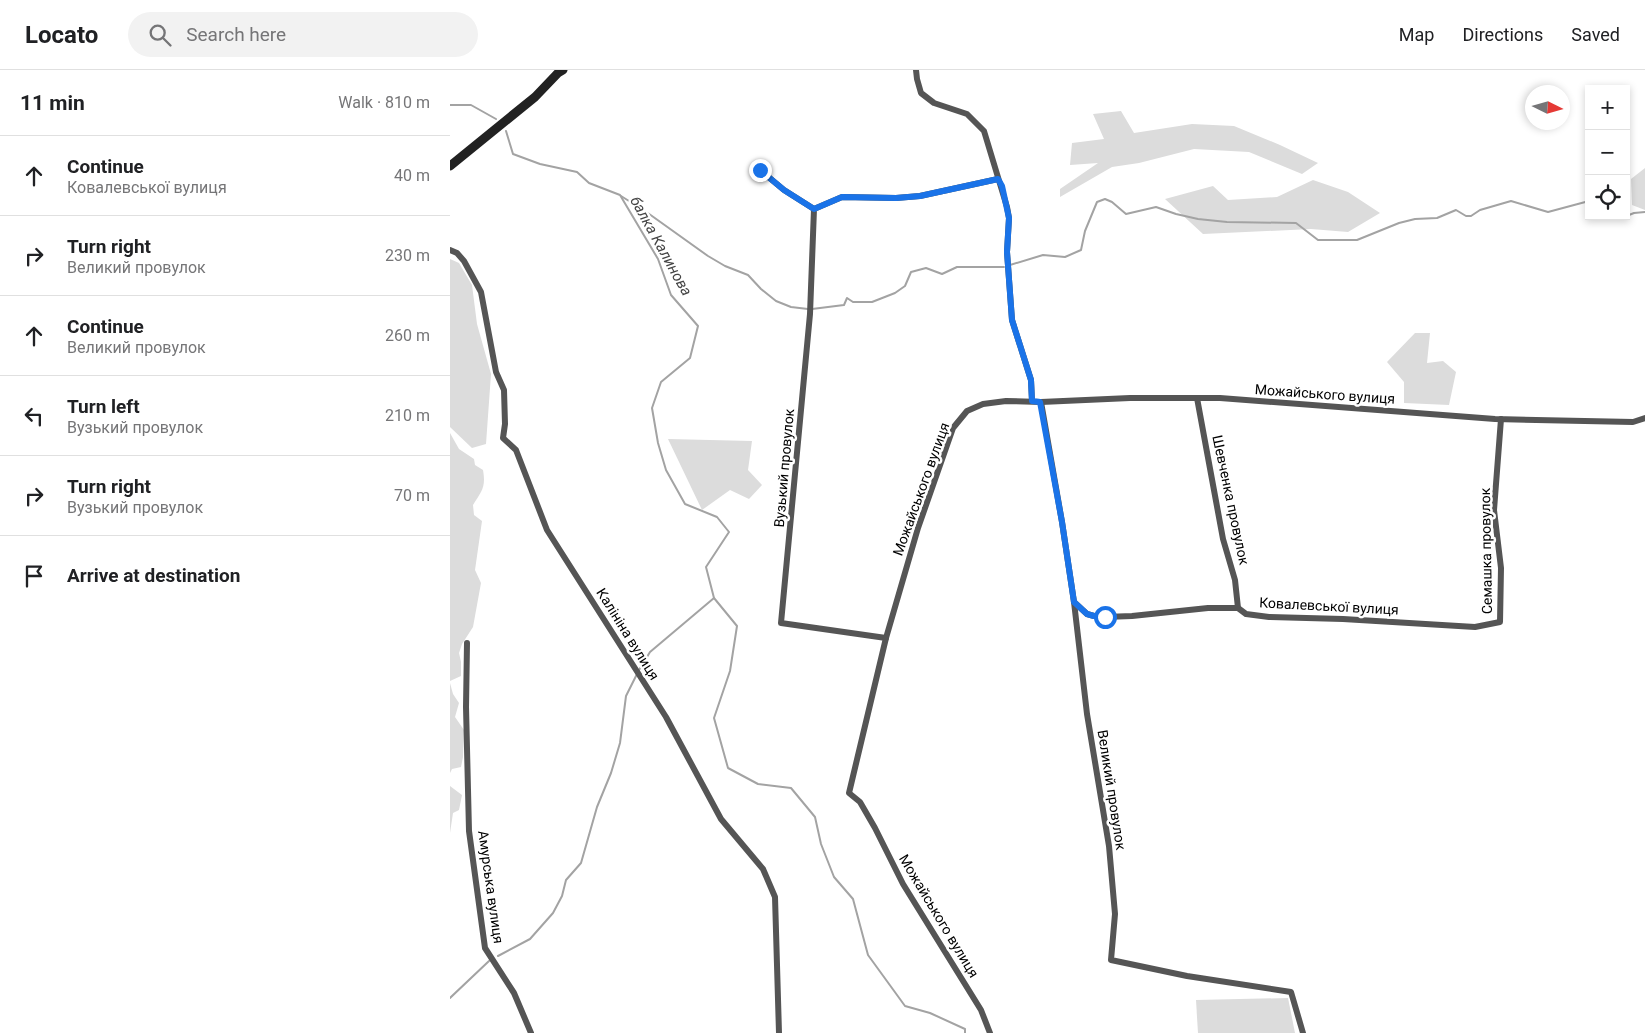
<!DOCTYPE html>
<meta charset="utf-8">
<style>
:root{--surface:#fff;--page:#f2f2f2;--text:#202124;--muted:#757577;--line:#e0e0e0}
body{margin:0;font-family:Roboto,sans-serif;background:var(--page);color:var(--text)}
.controls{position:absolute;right:15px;top:15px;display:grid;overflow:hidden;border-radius:0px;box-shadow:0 2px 8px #0003}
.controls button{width:45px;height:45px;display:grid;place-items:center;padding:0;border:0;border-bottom:1px solid var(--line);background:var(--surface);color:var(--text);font:25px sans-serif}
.compass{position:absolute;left:1075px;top:15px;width:45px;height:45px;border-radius:50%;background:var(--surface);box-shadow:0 2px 8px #0003;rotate:95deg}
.stop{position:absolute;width:15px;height:15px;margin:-11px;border:4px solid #1a73e8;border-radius:50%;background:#fff}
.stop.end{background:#1a73e8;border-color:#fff;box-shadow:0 1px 5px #0008}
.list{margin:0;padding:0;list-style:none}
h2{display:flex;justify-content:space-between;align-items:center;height:65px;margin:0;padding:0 20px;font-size:21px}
h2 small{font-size:16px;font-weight:400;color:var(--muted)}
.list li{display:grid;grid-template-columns:32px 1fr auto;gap:15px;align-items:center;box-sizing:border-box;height:80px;padding:0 20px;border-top:1px solid var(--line)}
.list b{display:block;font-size:19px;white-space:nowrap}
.list p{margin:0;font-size:16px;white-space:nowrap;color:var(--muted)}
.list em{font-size:16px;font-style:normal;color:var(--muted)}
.icon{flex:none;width:28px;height:28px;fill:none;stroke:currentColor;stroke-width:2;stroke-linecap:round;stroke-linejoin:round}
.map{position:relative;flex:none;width:1195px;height:963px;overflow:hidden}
header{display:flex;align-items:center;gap:30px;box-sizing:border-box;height:70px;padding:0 25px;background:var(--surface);border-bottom:1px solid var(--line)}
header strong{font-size:24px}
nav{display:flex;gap:28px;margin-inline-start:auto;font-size:18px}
.search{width:350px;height:45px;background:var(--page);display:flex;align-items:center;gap:12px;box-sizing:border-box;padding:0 18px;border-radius:28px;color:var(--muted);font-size:19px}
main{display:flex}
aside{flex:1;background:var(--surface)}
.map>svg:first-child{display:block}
.green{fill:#dcdcdc}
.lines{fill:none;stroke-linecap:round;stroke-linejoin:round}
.stream{stroke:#a3a3a3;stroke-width:2}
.minor{stroke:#555;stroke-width:6}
.secondary{stroke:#222;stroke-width:9}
.route{stroke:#1a73e8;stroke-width:6}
.labels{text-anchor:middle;stroke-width:5;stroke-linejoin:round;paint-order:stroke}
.street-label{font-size:14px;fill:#000;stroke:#fff}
.water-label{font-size:15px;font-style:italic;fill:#444;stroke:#fff}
</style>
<header>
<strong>Locato</strong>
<div class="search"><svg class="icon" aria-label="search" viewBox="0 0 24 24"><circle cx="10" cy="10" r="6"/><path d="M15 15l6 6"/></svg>Search here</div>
<nav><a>Map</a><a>Directions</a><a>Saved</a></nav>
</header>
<main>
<aside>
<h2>11 min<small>Walk · 810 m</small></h2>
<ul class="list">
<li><svg class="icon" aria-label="ahead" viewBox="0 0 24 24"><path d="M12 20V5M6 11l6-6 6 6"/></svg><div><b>Continue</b><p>Ковалевської вулиця</p></div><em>40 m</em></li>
<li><svg class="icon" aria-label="right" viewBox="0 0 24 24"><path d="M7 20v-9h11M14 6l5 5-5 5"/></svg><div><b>Turn right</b><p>Великий провулок</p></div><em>230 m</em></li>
<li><svg class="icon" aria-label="ahead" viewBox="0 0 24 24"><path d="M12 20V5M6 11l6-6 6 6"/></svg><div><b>Continue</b><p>Великий провулок</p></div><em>260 m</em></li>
<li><svg class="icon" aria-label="left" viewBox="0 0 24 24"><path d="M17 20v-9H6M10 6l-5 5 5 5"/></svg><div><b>Turn left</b><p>Вузький провулок</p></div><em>210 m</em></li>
<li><svg class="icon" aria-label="right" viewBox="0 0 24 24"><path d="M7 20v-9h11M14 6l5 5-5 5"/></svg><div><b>Turn right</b><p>Вузький провулок</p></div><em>70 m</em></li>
<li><svg class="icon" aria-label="arrive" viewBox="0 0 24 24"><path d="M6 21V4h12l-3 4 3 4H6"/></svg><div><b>Arrive at destination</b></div></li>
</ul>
</aside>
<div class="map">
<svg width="1195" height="963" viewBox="0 0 1195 963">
<rect width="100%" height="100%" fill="#fff"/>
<!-- green -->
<g class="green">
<path d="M671 41 684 63 742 54 784 56 830 75 868 93 852 104 799 82 744 79 689 93 662 97 610 127V119L648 93 620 95 622 73 654 69 643 44Z"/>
<path d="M1195 98V140L1182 135 1181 109Z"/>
<path d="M863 110 898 122 930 143 898 162 861 159 753 164 715 129 763 116 778 130 827 127Z"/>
<path d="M0 189 9 193 22 215 27 254 41 304 36 374 22 378 0 357Z"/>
<path d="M965 263H980L977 293 993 291 1006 302 999 335 954 333V312L937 292Z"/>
<path d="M0 363 9 379 24 389 25 395 33 400C36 417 32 421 23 435L24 445 32 451 25 500 31 513 23 557 12 574 9 583 11 592V606L0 611Z"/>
<path d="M218 369 302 371 298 400 312 415 299 429 280 420 252 440Z"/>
<path d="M0 613 3 624 9 633 5 647 14 660 13 687 11 697 2 699 0 703Z"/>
<path d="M0 716 12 725 9 740 3 743 0 763Z"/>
<path d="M838 928 845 963H748L746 930Z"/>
</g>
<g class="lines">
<!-- stream -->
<g class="stream">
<path d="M0 35H21L46 49"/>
<path d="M56 61 63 84 90 94 127 102 139 113 170 125 208 189 221 225 248 256 240 288 211 312 202 338 208 373 216 400 235 434 267 447 279 462 256 497 264 528 287 556 280 601 264 648 278 698 308 714 341 718 365 747 371 774 384 807 403 829 418 885 455 936 480 943 515 959V963"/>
<path d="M171 126 195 141 258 186 275 196 298 205 311 219 326 231 341 237 358 239"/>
<path d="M1173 146 1174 147 1184 143 1195 142"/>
<path d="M560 195 593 185 615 187 631 180 635 161 647 132 655 129 662 132 676 144 706 137 726 144 748 149 777 152 846 153 868 170H907L949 153 965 149 987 148 1006 140 1016 146H1021L1030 140 1061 131 1098 142 1139 131"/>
<path d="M362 239 394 235 397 228 403 232H422L445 223 455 216 461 202 476 198 492 204 507 197H554"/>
<path d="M189 600 200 582 264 528"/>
<path d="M48 886 80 869 103 843 112 826 116 810 131 793 147 737 161 703 170 673 176 626 187 604"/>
<path d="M0 928 39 891"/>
</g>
<!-- minor -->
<g class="minor">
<path d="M466 0 467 9 471 23 484 33 517 44 534 61 557 137 559 148 557 182 562 250 581 310 582 331"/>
<path d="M310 100 334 120 364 139"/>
<path d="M0 180 7 183 14 191 31 222 46 302 54 320 55 354 53 368 66 380 97 460 216 647 271 749 313 799 325 827 329 963"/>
<path d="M747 328 773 469 785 510 788 538"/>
<path d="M591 332 612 452 624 532 637 644 659 776 665 844 661 890 737 906 841 922 853 963"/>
<path d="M624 532 637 544 644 546 655 547 682 546 758 538H788L796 544 819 547 893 549 1025 557 1050 552 1051 498 1044 440 1051 349"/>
<path d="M436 568 331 553 360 244 364 139 392 127 446 128 470 126 548 109"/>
<path d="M17 573 16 637 19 761 35 878 64 923 81 963"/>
<path d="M540 963 531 940 453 814 425 758 410 732 399 723 436 568 468 458 503 358 517 341 533 334 556 331 591 332 680 328H770L1045 349 1183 352 1195 348"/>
</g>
<!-- secondary -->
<path class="secondary" d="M0 96 85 27 108 3 113 0"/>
</g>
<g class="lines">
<!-- route -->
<path class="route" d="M310 100 334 120 364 139 392 127 446 128 470 126 548 109 552 116 559 148 557 182 562 250 581 310 582 331 590 332 612 452 624 532 637 544 644 546 655 547"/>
</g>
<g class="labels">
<!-- street labels -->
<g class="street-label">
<text transform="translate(875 324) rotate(4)" y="5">Можайського вулиця</text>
<text transform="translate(334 398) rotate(-85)" y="5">Вузький провулок</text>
<text transform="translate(471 419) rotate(-70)" y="5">Можайського вулиця</text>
<text transform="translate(781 430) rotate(78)" y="5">Шевченка провулок</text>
<text transform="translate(1036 481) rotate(-91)" y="5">Семашка провулок</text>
<text transform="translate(879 536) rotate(3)" y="5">Ковалевської вулиця</text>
<text transform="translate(178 564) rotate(58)" y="5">Калініна вулиця</text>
<text transform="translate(662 720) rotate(81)" y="5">Великий провулок</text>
<text transform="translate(41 817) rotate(82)" y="5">Амурська вулиця</text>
<text transform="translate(489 846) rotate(59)" y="5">Можайського вулиця</text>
</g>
<!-- water labels -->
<g class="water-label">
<text transform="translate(211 176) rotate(61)" y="5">балка Калинова</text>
</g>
</g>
</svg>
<div class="controls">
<button>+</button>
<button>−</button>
<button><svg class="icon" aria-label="locate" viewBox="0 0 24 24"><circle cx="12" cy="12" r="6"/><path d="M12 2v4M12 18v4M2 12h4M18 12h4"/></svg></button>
</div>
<svg class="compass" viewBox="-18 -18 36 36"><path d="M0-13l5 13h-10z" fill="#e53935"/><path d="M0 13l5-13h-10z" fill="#757577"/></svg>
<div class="stop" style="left:655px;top:547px"></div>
<div class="stop end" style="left:310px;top:100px"></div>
</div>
</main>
